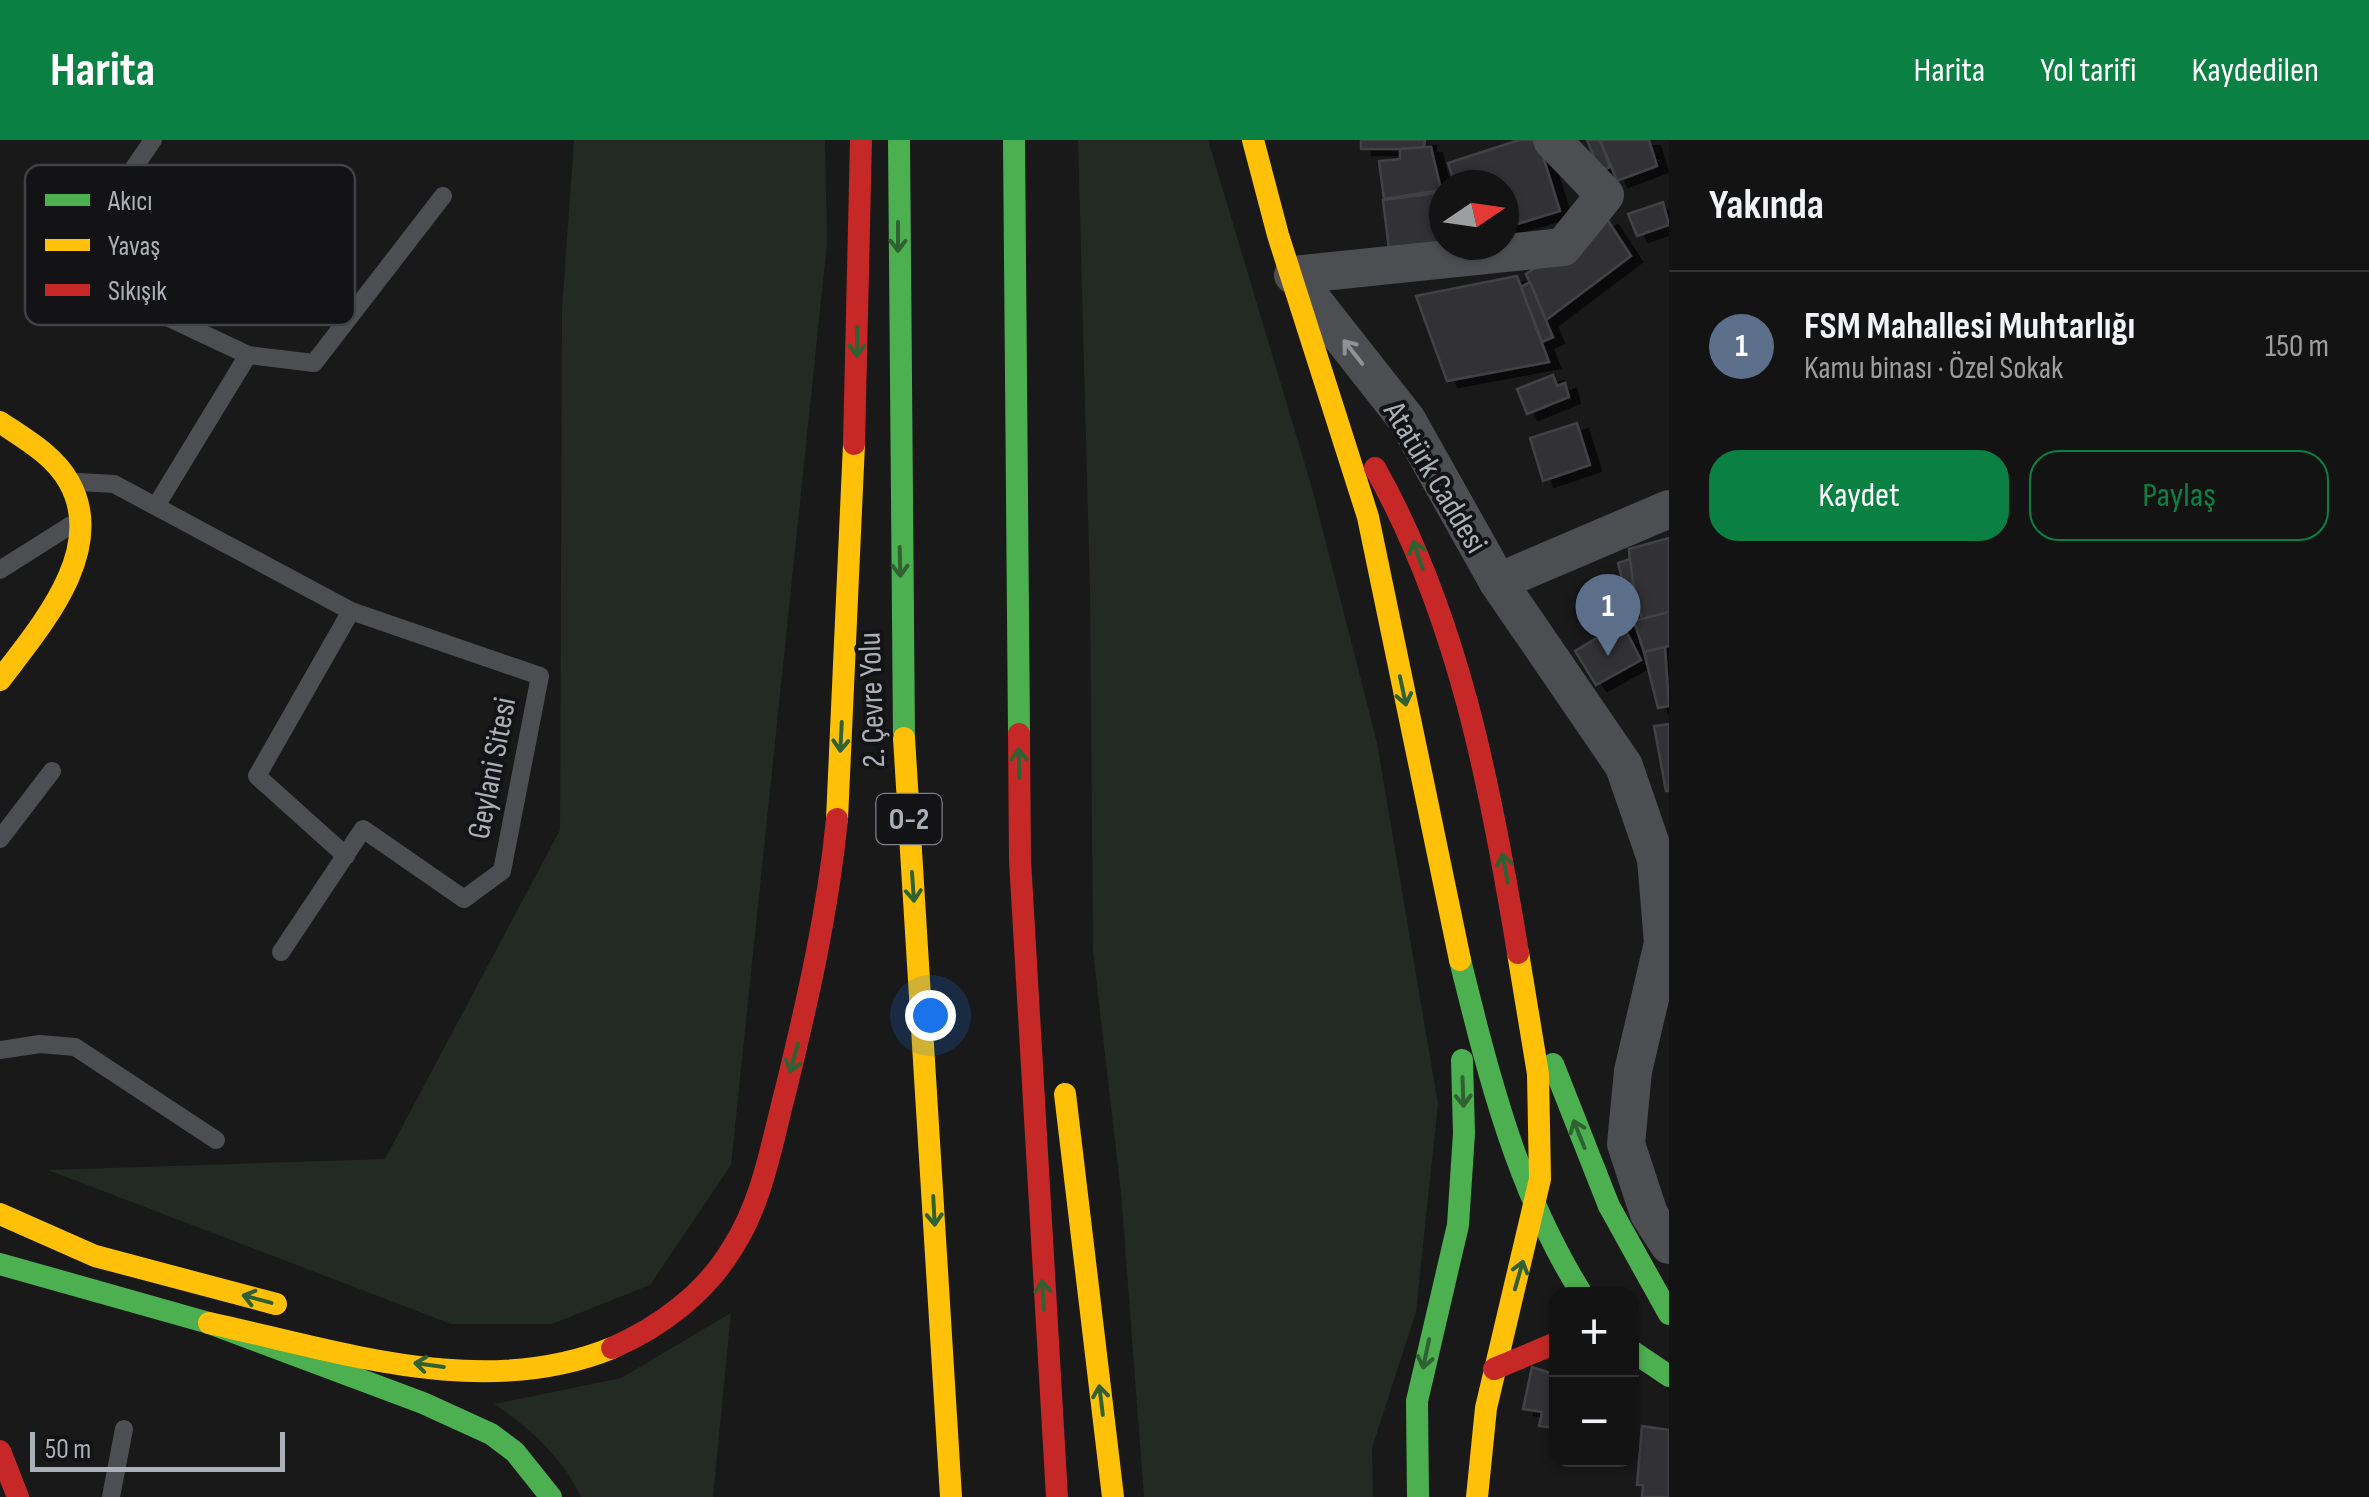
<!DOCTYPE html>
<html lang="tr">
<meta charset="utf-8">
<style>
:root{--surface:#131313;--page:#1c1c1c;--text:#f1f3f6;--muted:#9d9ea0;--line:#323233;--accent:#0b8043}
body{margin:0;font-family:"Sofia Sans Condensed",sans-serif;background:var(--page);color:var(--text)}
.controls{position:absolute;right:30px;bottom:30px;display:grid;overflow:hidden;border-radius:20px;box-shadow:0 2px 8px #0004}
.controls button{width:90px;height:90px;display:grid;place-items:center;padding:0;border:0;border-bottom:2px solid var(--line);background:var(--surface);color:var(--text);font:50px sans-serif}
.compass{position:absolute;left:1429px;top:30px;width:90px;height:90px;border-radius:50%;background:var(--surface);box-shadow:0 2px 8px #0004;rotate:77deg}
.scale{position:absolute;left:30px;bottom:25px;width:255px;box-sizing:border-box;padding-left:10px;border:5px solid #abb0b8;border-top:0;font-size:28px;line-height:35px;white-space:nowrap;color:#abb0b8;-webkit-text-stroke:8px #131315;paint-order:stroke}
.you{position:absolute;left:930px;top:875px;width:35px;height:35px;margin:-25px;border:8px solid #fff;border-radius:50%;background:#1a73e8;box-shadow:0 0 0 15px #1a73e833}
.badge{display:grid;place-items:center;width:65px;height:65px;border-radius:50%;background:var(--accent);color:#fff;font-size:32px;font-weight:700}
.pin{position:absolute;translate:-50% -82px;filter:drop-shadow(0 2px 5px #0008)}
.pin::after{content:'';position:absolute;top:52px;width:35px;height:30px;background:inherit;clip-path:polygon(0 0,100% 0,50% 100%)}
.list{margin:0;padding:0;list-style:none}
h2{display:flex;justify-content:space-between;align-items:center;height:130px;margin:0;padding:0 40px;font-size:42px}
h2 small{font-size:32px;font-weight:400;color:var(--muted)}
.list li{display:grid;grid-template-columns:65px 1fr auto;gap:30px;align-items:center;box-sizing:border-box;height:150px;padding:0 40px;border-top:2px solid var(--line)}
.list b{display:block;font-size:38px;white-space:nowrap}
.list p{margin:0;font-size:32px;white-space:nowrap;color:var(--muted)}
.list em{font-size:32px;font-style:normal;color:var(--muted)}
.actions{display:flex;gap:20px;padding:30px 40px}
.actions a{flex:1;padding:22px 0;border:2px solid var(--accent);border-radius:30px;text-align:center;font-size:35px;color:var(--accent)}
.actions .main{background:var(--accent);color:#fff}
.map{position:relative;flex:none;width:1669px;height:1357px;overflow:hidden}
header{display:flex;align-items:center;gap:60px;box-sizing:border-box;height:140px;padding:0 50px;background:var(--accent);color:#fff}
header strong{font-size:48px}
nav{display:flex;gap:55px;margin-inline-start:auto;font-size:35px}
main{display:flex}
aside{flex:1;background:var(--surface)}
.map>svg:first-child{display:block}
.green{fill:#232923}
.building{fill:#333334;stroke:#414245;stroke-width:2.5;filter:url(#shadow)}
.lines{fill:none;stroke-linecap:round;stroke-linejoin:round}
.lane{stroke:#4d4e51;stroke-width:18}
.street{stroke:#4d4e51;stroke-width:38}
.fast{stroke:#4caf50;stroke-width:22}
.slow{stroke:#ffc107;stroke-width:22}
.jam{stroke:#c62828;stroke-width:22}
.oneway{stroke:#306132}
.oneway2{stroke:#8f9399}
.labels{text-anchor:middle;stroke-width:8;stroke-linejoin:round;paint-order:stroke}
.shield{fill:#131315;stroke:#7d8187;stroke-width:2.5}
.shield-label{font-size:30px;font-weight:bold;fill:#abb0b8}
.street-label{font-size:32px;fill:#abb0b8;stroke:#131315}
.key{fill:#131315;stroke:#414246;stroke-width:2.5}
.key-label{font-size:28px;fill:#abb0b8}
</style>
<header>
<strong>Harita</strong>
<nav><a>Harita</a><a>Yol tarifi</a><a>Kaydedilen</a></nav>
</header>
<main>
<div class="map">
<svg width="1669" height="1357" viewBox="0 0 1669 1357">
<defs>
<filter id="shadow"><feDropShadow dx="11" dy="6" stdDeviation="0" flood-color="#0009"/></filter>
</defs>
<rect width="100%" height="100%" fill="#191919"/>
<!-- green -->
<g class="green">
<path d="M574 0H825L827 103 731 1025 650 1145 552 1184H451L48 1030 385 1019 560 690 562 168Z"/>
<path d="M1078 0H1208L1312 348 1377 603 1438 964 1416 1172 1372 1308 1373 1357H1144L1121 1053 1093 811 1090 451Z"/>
<path d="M731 1173 713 1357H581C563 1318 530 1288 494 1264L621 1238Z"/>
</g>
<!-- building -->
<g class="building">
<path d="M1361 0H1425L1424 9H1361Z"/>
<path d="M1519 0H1538L1560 71 1504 88V45H1455L1448 23Z"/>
<path d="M1587 0H1600L1610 27 1600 32Z"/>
<path d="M1600 0H1649L1657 26 1617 41Z"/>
<path d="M1424 7H1431L1441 50 1384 59 1379 21 1400 19V9Z"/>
<path d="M1444 52V103L1389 110 1383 60Z"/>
<path d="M1663 62 1669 85 1637 96 1628 74Z"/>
<path d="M1607 79 1631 116 1546 180 1526 134Z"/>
<path d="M1517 136 1549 222 1447 241 1416 156Z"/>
<path d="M1530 142 1553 197 1542 202 1521 147Z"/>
<path d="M1553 235 1557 246 1565 243 1569 257 1527 274 1517 249Z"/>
<path d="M1577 283 1590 325 1543 341 1530 298Z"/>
<path d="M1669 398V472L1642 479 1631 440 1629 409Z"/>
<path d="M1630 419 1635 458 1627 460 1618 423Z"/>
<path d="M1612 448 1618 459 1590 476 1583 464Z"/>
<path d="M1669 472V506L1644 512 1634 481Z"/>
<path d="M1622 483 1641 520 1596 545 1575 511Z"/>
<path d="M1665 507 1669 566 1658 568 1644 512Z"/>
<path d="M1669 584V651H1666L1654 586Z"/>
<path d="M1532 1227 1556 1235V1288L1539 1286 1542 1272 1523 1269Z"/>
<path d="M1642 1286 1669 1290V1357H1642L1643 1345H1637Z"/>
</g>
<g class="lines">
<!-- lane -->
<g class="lane">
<path d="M153 0 105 70 80 136 248 215 314 223 443 56"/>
<path d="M79 342 114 344 351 471 540 536 502 731 464 759 363 689 281 812"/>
<path d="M156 366 248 215"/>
<path d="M0 430 71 385"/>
<path d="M0 699 52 631"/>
<path d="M346 716 257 636 351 471"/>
<path d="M0 910 40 904 75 907 216 1000"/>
<path d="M111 1357 124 1289"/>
</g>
<!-- street -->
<g class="street">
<path d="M1293 135 1563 107 1605 55 1552 0"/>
<path d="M1311 158 1407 280 1498 442 1624 626 1656 719 1663 803 1633 931 1626 1004 1649 1074 1669 1105"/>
<path d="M1498 442 1669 369"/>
</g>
<!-- fast -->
<g class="fast">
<path d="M899 0 904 598"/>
<path d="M1014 0 1019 594"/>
<path d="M1460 820C1489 937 1517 1051 1582 1154"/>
<path d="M1553 924 1609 1066 1669 1174"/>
<path d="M0 1124 209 1183 423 1263 491 1294 515 1312 551 1357"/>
<path d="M1632 1211 1669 1236"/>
<path d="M1418 1357 1417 1261 1458 1085 1464 993 1462 920"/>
</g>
<!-- slow -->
<g class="slow">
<path d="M1253 0 1278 95 1368 377 1460 820"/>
<path d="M0 282C25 299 54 315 69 342 108 411 39 488 0 540"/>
<path d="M904 598 951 1357"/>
<path d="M837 679 854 304"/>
<path d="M1065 954 1113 1357"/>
<path d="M0 1074 95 1116 276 1164"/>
<path d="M209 1183C339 1211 482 1261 612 1208"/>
<path d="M1477 1357 1486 1268 1540 1039 1538 934 1518 813"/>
</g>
<!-- jam -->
<g class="jam">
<path d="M854 304 861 0"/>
<path d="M1375 328C1458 476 1491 648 1518 813"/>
<path d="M1019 594 1020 720 1057 1357"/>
<path d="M612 1208C660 1187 706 1153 733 1107 763 1060 772 1002 786 949 808 859 828 771 837 679"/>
<path d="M1494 1229 1556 1203"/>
<path d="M0 1311 18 1357"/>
</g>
</g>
<!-- one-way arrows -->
<defs><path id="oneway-shaft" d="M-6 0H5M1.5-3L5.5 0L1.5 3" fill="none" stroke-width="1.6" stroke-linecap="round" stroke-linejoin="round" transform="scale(2.5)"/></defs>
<g class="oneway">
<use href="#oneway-shaft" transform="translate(898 97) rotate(90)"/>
<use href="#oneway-shaft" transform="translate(857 202) rotate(91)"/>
<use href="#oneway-shaft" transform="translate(1418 415) rotate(-109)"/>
<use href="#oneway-shaft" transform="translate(900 422) rotate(89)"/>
<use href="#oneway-shaft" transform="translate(1403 551) rotate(78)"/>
<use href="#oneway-shaft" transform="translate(841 597) rotate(93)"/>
<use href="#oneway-shaft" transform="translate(1019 623) rotate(-91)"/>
<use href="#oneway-shaft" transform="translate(1505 728) rotate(-101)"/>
<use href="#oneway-shaft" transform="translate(913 747) rotate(86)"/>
<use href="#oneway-shaft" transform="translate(794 918) rotate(105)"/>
<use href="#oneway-shaft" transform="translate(1463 952) rotate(88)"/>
<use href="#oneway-shaft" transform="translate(1579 994) rotate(-112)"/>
<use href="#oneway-shaft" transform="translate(934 1071) rotate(87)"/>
<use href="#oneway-shaft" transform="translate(1519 1135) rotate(-74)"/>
<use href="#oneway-shaft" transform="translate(1043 1155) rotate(-94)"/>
<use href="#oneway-shaft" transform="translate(257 1159) rotate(-165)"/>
<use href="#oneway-shaft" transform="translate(1426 1214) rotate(102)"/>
<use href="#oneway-shaft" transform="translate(429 1225) rotate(-172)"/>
<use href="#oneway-shaft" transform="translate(1101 1260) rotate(-97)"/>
</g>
<use class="oneway2" href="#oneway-shaft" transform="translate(1353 212) rotate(-128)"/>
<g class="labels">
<!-- shield labels -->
<rect class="shield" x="876.5" y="654" width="65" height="50" rx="8"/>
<g class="shield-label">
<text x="909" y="689">O-2</text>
</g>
<!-- street labels -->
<g class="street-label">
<text transform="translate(1436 337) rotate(59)" y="11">Atatürk Caddesi</text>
<text transform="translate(871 560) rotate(-92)" y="11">2. Çevre Yolu</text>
<text transform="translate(491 628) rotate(-79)" y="11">Geylani Sitesi</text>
</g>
</g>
<!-- legend -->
<rect x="25" y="25" width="330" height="160" rx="15" class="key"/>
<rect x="45" y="54" width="45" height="12" fill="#4caf50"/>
<rect x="45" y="99" width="45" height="12" fill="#ffc107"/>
<rect x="45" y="144" width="45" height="12" fill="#c62828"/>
<g class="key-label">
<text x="108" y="70">Akıcı</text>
<text x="108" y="115">Yavaş</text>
<text x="108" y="160">Sıkışık</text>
</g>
</svg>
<div class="controls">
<button>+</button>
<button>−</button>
</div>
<svg class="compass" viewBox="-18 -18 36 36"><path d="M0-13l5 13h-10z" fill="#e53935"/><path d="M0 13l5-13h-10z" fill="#9d9ea0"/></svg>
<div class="scale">50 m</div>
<div class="you"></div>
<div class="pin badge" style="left:1608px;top:516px;background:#5c6f8a">1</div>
</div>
<aside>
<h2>Yakında<small></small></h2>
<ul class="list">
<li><span class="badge" style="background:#5c6f8a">1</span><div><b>FSM Mahallesi Muhtarlığı</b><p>Kamu binası · Özel Sokak</p></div><em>150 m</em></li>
</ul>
<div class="actions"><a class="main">Kaydet</a><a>Paylaş</a></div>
</aside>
</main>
